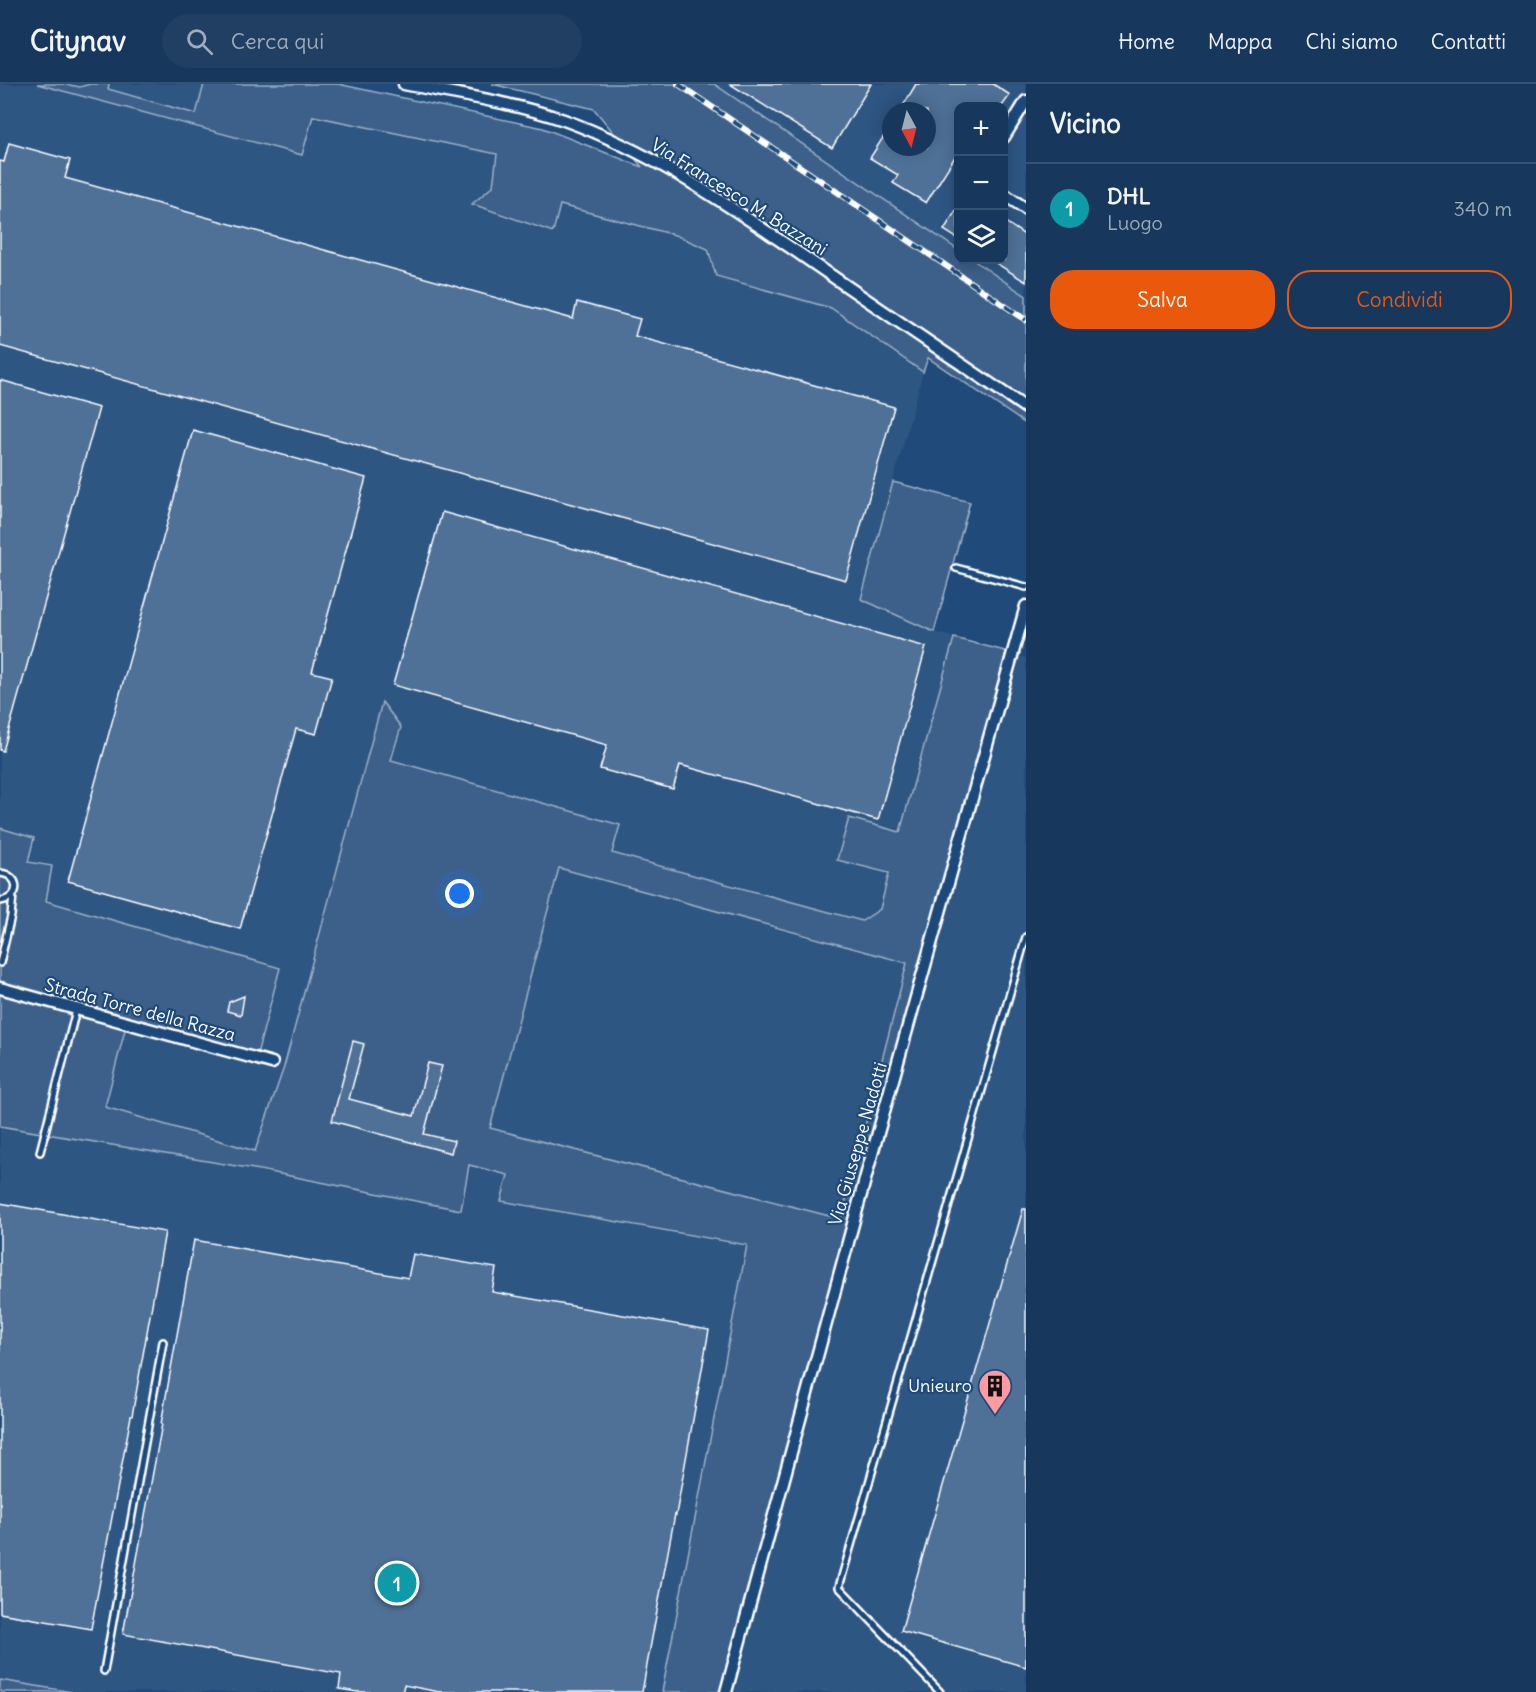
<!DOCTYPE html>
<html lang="it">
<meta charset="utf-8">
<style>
:root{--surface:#17385c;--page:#203f62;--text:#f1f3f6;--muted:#9eacbb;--line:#365272;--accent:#ea580c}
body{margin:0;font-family:Delius,sans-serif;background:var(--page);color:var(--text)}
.controls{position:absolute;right:18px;top:18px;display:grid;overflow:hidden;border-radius:12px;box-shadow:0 3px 15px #0003}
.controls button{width:54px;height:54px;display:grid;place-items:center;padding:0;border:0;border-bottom:2px solid var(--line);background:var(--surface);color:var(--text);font:30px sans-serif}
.compass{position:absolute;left:882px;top:18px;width:54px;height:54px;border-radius:50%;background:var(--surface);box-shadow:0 3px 15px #0003;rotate:173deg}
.you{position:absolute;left:460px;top:810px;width:21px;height:21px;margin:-15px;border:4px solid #fff;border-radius:50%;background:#1a73e8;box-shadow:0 0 0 9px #1a73e833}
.badge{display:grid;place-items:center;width:39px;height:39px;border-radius:50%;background:var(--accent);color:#fff;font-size:20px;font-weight:700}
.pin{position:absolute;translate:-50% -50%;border:3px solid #fff;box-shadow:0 2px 6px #0006}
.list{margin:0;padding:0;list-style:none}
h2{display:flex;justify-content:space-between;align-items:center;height:78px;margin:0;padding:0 24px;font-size:26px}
h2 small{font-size:20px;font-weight:400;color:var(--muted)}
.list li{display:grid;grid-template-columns:39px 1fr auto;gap:18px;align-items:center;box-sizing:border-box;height:90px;padding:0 24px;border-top:2px solid var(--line)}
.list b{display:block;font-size:22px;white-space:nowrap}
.list p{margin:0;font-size:20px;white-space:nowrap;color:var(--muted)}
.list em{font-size:20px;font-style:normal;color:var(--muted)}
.actions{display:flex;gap:12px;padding:18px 24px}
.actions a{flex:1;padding:14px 0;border:2px solid var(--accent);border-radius:24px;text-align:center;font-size:21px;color:var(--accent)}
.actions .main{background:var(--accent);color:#fff}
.icon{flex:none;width:33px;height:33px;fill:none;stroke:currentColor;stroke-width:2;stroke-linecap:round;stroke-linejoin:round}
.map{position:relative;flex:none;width:1026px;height:1608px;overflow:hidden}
header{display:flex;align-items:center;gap:36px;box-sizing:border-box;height:84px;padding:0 30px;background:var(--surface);border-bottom:2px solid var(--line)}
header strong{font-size:28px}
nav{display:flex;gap:33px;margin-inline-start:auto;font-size:21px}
.search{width:420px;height:54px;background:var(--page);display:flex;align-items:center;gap:15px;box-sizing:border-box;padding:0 21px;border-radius:33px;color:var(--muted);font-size:22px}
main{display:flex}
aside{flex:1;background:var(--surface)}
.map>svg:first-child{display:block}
.built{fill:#2e5683;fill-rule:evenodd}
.green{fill:#3c618b;stroke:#9eb0c5;stroke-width:1.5;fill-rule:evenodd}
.building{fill:#507197;stroke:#fff;stroke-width:1.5}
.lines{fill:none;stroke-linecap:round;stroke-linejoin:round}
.service-casing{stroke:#fff;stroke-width:10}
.minor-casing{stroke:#fff;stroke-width:15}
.service{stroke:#1f4a7a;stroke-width:5}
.minor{stroke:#1f4a7a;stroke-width:10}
.rail-casing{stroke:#fff;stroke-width:6}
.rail{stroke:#1f4a7a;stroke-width:4;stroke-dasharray:11;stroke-linecap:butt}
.labels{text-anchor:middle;stroke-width:4.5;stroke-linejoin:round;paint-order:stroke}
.street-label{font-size:18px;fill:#fff;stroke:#1f4a7a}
.poi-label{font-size:18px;fill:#fff;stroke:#1f4a7a;text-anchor:end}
</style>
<header>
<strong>Citynav</strong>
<div class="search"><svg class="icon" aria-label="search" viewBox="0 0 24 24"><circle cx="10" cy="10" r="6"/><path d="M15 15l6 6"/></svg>Cerca qui</div>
<nav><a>Home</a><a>Mappa</a><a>Chi siamo</a><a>Contatti</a></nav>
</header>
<main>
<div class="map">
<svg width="1026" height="1608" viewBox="0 0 1026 1608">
<rect width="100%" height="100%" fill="#1f4a7a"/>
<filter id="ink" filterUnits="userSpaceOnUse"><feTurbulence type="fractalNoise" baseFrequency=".0167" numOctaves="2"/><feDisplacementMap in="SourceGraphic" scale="12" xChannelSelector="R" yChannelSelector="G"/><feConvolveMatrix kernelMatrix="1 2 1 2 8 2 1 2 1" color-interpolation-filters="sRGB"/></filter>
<g filter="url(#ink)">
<!-- built -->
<g class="built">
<path d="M0 0H338L543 44 927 274 893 398 970 418 934 548 1026 574V1608H0Z"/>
<path d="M714 0H1026V212L973 176H1004V22H958V166ZM891 27H927V63H891Z"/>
</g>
<!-- green -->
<g class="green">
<path d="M37 0H64L80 3 90 0H109L108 5 196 30 204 0H338L543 44 642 83 594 25 492 0H714L958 166V176H973L1026 212V340L928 274 923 288 831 224 716 192 708 165 675 151 560 121 553 148 472 120 493 102 497 70 313 32 302 71Z"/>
<path d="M893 398 970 418 934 548 861 515Z"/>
<path d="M954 554 1013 569 727 1608H662L747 1161 501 1117 508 1091 469 1081 461 1126 260 1086 0 1042V744L34 754 28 778 52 782 46 817 280 884 256 974 126 942 105 1023 255 1067 284 983 382 618 401 643 391 676 620 741 612 769 862 837 880 825 889 789 837 776 849 734 900 748ZM559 784 907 879 841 1135 490 1044Z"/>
<path d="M0 1596 72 1608H0Z"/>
</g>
<!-- building -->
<g class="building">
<path d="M730 0H871L832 64Z"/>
<path d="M916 0H993L1010 11 1002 22H958V68L926 119 893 99 898 91 870 74 891 41V63H927V27H900Z"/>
<path d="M9 59 70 76 65 94 573 235 577 218 640 235 635 252 894 323 846 496 0 262V77L4 78Z"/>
<path d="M958 123V155L944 146Z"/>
<path d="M1004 137 1026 152V198L991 176H1004Z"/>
<path d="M0 296 99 324 3 667 0 666Z"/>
<path d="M193 346 366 394 312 588 332 593 316 650 296 645 240 845 68 797Z"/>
<path d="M442 428 926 563 878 736 680 681 673 705 600 685 607 661 393 601Z"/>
<path d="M244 912 241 931 227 927 229 918Z"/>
<path d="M353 957 364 960 349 1015 414 1032 428 979 442 982 424 1050 454 1057 451 1069 332 1037Z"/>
<path d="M0 1119 165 1148 132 1332H131L91 1545 0 1529Z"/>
<path d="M1023 1125H1026V1583L901 1547Z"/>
<path d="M194 1156 408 1194 413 1170 496 1184 492 1208 709 1246 676 1431 675 1430 642 1608H439L404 1601 402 1608H357L339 1605 341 1590 123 1550 162 1340H161Z"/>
</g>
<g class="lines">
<defs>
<g id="service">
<path d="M956 484 1026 503"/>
<path d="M0 789C21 791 21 815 0 817"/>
<path d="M0 879 11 832 13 811"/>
<path d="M40 1068 76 926"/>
<path d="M104 1587 163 1258"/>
<path d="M940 1608 839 1503 1026 853"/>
</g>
<g id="minor">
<path d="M404 0C455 10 515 19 564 36 650 67 725 119 800 170 875 222 951 273 1026 324"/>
<path d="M1004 53 1026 17"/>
<path d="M1004 110 1026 125"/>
<path d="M0 904 272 979"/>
<path d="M726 1608 869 1081 1026 522"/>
</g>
</defs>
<!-- service casing -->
<use href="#service" class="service-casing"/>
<!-- minor casing -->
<use href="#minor" class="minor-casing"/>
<!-- service -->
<use href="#service" class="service"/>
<!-- minor -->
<use href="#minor" class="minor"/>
<defs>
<path id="rail" d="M678 0 1026 236"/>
</defs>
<!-- rail casing -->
<use href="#rail" class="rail-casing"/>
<!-- rail -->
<use href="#rail" class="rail"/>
</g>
</g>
<!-- icons -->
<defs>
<symbol id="building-pin" viewBox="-11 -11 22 30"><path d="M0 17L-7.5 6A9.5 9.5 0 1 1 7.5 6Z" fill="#ff9aa2" stroke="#1f4a7a"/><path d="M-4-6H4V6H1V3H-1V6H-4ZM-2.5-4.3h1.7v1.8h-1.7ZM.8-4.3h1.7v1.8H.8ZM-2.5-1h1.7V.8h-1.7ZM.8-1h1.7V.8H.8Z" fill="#111"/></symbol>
</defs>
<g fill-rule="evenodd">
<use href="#building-pin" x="976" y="1283" width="38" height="52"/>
</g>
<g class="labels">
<!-- street labels -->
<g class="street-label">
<text transform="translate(739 113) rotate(32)" y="6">Via Francesco M. Bazzani</text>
<text transform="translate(140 926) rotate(15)" y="6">Strada Torre della Razza</text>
<text transform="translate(858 1060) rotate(-74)" y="6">Via Giuseppe Nadotti</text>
</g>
<!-- poi labels -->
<g class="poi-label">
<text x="972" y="1308">Unieuro</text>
</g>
</g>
</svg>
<div class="controls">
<button>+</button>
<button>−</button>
<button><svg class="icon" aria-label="layers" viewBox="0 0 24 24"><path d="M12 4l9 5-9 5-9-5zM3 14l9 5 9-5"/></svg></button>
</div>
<svg class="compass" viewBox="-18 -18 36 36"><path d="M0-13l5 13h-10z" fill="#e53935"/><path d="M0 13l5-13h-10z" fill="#9eacbb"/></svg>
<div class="you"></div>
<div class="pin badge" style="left:397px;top:1499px;background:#0f9aa8">1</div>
</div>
<aside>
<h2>Vicino<small></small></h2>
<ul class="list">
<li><span class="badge" style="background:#0f9aa8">1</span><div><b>DHL</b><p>Luogo</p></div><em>340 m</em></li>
</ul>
<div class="actions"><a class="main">Salva</a><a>Condividi</a></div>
</aside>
</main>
